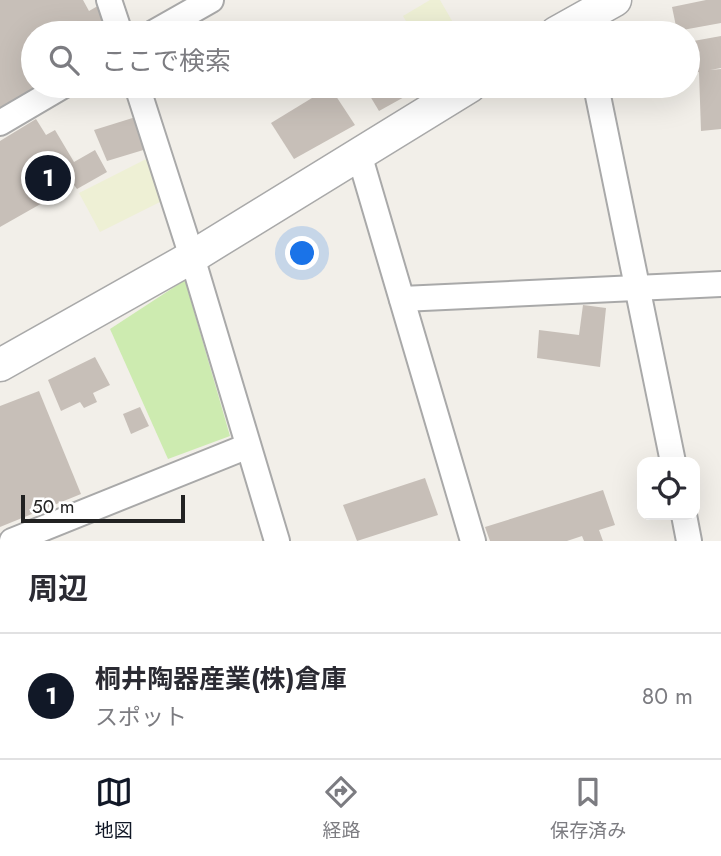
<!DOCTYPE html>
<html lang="ja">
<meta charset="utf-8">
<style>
:root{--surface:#fff;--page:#f7f7f7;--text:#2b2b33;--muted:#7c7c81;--line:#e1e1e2;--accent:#111827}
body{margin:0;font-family:Jost,"Noto Sans JP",sans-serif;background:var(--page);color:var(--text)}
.controls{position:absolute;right:21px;bottom:21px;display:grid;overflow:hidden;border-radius:14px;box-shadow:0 7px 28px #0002}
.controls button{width:63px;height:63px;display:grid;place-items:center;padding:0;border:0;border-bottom:2px solid var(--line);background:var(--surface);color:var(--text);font:35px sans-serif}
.scale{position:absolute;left:21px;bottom:18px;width:164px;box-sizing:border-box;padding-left:7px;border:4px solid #222;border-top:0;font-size:19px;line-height:24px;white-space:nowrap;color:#222;-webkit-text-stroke:5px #fff;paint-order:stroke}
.you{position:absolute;left:303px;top:254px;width:24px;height:24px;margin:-18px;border:5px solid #fff;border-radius:50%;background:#1a73e8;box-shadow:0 0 0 10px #1a73e833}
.badge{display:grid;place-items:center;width:46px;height:46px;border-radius:50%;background:var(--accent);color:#fff;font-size:23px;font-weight:700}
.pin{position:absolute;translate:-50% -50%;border:4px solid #fff;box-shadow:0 2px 7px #0006}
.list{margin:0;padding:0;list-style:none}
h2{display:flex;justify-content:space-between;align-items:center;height:91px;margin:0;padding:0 28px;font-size:30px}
h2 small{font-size:23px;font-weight:400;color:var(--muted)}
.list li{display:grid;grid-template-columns:46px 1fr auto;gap:21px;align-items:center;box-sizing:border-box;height:126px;padding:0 28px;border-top:2px solid var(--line)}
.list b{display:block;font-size:26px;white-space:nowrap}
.list p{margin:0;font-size:23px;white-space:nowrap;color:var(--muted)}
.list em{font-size:23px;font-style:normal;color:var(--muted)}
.icon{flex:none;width:38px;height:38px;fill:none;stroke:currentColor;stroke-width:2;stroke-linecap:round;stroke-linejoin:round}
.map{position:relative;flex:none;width:721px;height:541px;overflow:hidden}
.search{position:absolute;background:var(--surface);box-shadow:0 7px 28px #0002;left:21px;right:21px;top:21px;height:77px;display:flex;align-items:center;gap:18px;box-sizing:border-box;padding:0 24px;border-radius:38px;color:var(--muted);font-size:26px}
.sheet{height:217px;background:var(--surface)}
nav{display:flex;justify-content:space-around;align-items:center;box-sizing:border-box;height:98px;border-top:2px solid var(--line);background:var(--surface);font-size:19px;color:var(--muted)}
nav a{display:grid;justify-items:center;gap:4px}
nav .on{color:var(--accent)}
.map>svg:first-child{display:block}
.farmland{fill:#eef0d5}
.grass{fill:#cdebb0}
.building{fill:#c7bfb8}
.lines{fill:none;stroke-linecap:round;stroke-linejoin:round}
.minor-casing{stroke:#a9a9a9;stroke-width:28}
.tertiary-casing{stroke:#a9a9a9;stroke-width:35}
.minor{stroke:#fff;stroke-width:24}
.tertiary{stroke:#fff;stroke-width:32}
</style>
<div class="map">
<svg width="721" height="541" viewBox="0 0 721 541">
<rect width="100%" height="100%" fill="#f2efe9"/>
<!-- farmland -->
<g class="farmland">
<path d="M430 0H440L459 33H413L403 16Z"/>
<path d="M158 153 172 196 100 232 79 193Z"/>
</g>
<!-- grass -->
<path class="grass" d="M185 280 230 436 168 459 110 329Z"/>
<!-- building -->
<g class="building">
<path d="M0 0H83L89 11 103 3 118 33H33V86H45L0 113Z"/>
<path d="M706 0H721V23L677 31 672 7Z"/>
<path d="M721 36V68L710 70 721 69V129L701 131 699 72 688 74V42Z"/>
<path d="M364 86H424L379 111Z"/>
<path d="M330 87 355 125 294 159 271 123Z"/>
<path d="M139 116 150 148 107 161 94 130Z"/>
<path d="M36 119 46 135 55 130 74 162 95 150 107 172 77 189 74 185 0 227V141Z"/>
<path d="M583 305 606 308 600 367 537 358 539 330 579 335Z"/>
<path d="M95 357 110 385 93 393 97 402 84 408 80 402 61 411 48 380Z"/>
<path d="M39 391 81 494 0 527V406Z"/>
<path d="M140 407 149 426 131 434 123 414Z"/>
<path d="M425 478 438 515 357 541 343 505Z"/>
<path d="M603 490 615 525 599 530 603 541H584L582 536 567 541H490L485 527Z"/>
</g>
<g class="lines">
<defs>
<g id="minor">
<path d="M109 0 120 33"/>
<path d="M153 33 211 0"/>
<path d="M137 86 192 257 277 541"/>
<path d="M596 86 673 462"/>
<path d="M0 123 63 86"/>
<path d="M359 154 473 541"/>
<path d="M402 299 721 284"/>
<path d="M684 515 689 541"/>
<path d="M12 541 248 446"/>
</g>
<g id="tertiary">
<path d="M556 33 615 0"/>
<path d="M0 365 192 257 470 86"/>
</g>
</defs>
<!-- minor casing -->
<use href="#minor" class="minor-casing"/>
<!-- tertiary casing -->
<use href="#tertiary" class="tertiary-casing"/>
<!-- minor -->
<use href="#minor" class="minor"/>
<!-- tertiary -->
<use href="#tertiary" class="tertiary"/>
</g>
</svg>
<div class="controls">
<button><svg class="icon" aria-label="locate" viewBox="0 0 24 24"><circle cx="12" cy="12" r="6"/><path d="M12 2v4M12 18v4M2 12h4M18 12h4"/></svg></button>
</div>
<div class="scale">50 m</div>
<div class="you"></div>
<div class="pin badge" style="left:48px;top:178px">1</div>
<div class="search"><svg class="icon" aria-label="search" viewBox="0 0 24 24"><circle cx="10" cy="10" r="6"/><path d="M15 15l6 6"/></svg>ここで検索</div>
</div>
<section class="sheet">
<h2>周辺<small></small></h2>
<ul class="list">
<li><span class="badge">1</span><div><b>桐井陶器産業(株)倉庫</b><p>スポット</p></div><em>80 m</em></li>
</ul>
</section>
<nav>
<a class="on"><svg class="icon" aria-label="map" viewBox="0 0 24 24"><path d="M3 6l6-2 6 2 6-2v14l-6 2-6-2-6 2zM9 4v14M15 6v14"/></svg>地図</a>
<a><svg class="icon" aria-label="directions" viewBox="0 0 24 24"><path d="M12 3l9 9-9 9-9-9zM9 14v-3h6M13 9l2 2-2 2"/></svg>経路</a>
<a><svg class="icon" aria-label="saved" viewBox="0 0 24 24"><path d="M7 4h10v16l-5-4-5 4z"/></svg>保存済み</a>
</nav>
